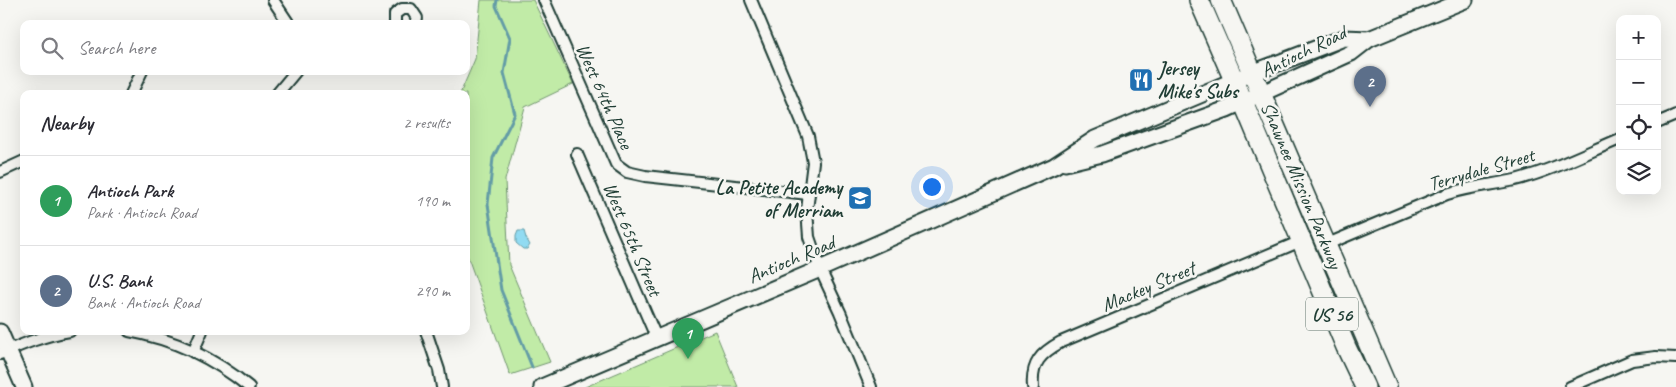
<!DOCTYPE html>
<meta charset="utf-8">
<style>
:root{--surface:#fff;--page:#f2f2f3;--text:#2b2b33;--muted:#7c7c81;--line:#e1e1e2;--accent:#111827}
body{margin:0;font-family:Caveat,sans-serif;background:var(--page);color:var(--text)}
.controls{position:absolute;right:15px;top:15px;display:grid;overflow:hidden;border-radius:10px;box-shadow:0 5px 20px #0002}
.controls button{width:45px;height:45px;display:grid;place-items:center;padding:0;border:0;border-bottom:1px solid var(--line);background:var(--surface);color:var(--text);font:25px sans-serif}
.you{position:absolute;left:931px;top:186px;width:18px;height:18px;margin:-12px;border:4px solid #fff;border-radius:50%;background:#1a73e8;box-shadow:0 0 0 8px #1a73e833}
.badge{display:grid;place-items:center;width:32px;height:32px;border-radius:50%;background:var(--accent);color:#fff;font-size:16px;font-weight:700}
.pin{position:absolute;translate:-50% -41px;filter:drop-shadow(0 1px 2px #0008)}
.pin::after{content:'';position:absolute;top:26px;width:18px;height:15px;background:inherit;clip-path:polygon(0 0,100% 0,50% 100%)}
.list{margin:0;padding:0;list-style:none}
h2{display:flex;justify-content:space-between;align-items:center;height:65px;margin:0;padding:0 20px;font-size:21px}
h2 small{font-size:16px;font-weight:400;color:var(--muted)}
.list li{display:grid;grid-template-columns:32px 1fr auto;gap:15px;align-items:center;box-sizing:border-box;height:90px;padding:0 20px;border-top:1px solid var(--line)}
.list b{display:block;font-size:19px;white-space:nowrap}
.list p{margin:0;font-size:16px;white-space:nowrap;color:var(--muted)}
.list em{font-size:16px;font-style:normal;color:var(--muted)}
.icon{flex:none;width:28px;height:28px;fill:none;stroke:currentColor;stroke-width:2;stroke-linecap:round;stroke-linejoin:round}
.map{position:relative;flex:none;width:1676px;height:387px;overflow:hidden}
.search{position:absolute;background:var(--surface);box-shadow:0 5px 20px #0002;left:20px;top:20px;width:450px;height:55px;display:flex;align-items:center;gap:12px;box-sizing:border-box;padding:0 18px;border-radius:10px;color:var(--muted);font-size:19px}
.panel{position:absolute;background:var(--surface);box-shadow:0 5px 20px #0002;left:20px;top:90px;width:450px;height:245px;border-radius:10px}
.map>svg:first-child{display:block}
.green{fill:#c1eba7;stroke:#70946e}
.water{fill:#91dbf2;stroke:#639ca6}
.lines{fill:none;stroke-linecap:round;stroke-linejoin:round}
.stream{stroke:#639ca6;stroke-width:3}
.street-casing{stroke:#1f3d34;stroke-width:14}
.secondary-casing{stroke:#1f3d34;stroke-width:19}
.highway-casing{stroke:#1f3d34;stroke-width:22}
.street{stroke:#f6f6f2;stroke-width:10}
.secondary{stroke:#f6f6f2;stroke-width:15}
.highway{stroke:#f6f6f2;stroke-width:19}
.labels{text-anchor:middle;stroke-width:5;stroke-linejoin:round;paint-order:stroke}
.shield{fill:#f6f6f2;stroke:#60746d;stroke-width:1}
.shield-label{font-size:19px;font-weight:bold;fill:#1f3d34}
.street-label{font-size:20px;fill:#1f3d34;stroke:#f6f6f2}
.poi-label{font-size:20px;font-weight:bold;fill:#1f3d34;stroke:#f6f6f2;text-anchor:start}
</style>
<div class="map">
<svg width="1676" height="387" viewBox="0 0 1676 387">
<rect width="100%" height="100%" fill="#f6f6f2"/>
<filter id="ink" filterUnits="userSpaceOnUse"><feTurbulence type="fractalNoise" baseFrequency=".02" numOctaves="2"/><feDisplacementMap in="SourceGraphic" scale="10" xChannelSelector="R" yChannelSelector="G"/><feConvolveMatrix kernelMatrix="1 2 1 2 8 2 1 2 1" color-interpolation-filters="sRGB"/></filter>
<g filter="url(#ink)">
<!-- green -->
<g class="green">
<path d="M481 0H533L573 84 525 107 505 180 509 265 550 362 510 375 466 252V94H460L475 59Z"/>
<path d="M715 331 738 387H585Z"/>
</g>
<!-- water -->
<path class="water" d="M518 231H524L526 238 530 245 527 249H523L516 243V236Z"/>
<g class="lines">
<!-- stream -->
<path class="stream" d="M497 0 496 6 510 38 504 73 515 114 493 158 488 204 501 290 532 367"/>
<defs>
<g id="street">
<path d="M273 0 289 24"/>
<path d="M544 0 616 164 627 172 645 176 808 194"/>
<path d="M751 0 808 136 813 162 807 210 809 237 820 269 840 312 871 387"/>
<path d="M395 24V14L402 9H411L417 18 416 24"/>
<path d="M131 94 142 71"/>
<path d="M277 94 296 71"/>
<path d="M1657 123 1676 115"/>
<path d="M577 154 656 337"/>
<path d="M0 172 24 161"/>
<path d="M1325 245 1447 194C1469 187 1492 185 1515 180 1551 171 1586 153 1620 139"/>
<path d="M129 331C173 339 215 359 249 387"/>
<path d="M426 331 439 370 442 387"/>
<path d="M193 352 202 331"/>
<path d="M0 354C23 344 45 335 70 331"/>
<path d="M1033 387C1031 363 1041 353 1061 342L1301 241"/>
<path d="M1570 387 1632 360 1656 357 1676 358"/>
</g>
<g id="secondary">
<path d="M1065 163 1102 154 1227 109 1351 53 1369 39 1465 0"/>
<path d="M0 332 24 387"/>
<path d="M542 387 820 269 1054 166 1095 139 1252 73 1344 38 1369 39"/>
</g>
<g id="highway">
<path d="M1199 0 1234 80 1346 347 1365 387"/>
<path d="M1221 0 1387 387"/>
</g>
</defs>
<!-- street casing -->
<use href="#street" class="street-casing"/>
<!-- secondary casing -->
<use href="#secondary" class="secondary-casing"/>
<!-- highway casing -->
<use href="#highway" class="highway-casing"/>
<!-- street -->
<use href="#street" class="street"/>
<!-- secondary -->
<use href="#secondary" class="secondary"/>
<!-- highway -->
<use href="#highway" class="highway"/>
</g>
</g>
<!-- icons -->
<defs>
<symbol id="restaurant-square" viewBox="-11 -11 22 22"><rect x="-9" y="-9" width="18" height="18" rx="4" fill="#1f6fb2" stroke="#f6f6f2"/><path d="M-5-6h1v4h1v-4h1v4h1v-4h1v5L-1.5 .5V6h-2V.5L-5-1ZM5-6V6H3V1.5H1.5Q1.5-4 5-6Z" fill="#fff"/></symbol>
<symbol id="school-square" viewBox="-11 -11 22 22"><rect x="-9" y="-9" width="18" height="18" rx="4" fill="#1f6fb2" stroke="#f6f6f2"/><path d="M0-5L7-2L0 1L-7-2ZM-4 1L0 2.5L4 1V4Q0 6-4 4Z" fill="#fff"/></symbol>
</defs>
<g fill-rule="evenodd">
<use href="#restaurant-square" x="1127" y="66" width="28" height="28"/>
<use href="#school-square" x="846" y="184" width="28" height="28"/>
</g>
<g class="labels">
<!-- shield labels -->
<rect class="shield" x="1306" y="297.5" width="52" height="33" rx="4"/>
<g class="shield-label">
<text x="1332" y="321">US 56</text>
</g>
<!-- street labels -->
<g class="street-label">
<text transform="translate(1303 51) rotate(-26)" y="7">Antioch Road</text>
<text transform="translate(605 96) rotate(66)" y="7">West 64th Place</text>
<text transform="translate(1481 169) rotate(-16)" y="7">Terrydale Street</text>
<text transform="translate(1302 185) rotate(67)" y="7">Shawnee Mission Parkway</text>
<text transform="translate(633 239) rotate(67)" y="7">West 65th Street</text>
<text transform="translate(791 259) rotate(-23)" y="7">Antioch Road</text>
<text transform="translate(1148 286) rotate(-23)" y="7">Mackey Street</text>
</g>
<!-- poi labels -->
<g class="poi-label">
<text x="1158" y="75">Jersey<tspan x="1158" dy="23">Mike's Subs</tspan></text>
<text x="842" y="194" text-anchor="end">La Petite Academy<tspan x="842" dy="23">of Merriam</tspan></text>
</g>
</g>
</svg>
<div class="controls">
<button>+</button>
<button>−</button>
<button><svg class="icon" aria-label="locate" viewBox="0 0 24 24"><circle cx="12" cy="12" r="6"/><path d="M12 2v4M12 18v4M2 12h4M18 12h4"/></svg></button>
<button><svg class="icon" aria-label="layers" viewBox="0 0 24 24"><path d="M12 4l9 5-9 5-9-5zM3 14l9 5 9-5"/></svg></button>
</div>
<div class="you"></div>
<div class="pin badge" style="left:688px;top:359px;background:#2e9e5b">1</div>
<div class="pin badge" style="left:1370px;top:107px;background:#5c6f8a">2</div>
<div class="search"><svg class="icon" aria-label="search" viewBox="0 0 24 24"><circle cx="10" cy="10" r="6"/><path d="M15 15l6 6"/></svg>Search here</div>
<section class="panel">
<h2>Nearby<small>2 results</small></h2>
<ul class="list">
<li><span class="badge" style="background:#2e9e5b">1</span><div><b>Antioch Park</b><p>Park · Antioch Road</p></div><em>190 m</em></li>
<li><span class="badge" style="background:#5c6f8a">2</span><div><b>U.S. Bank</b><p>Bank · Antioch Road</p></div><em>290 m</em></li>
</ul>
</section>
</div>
